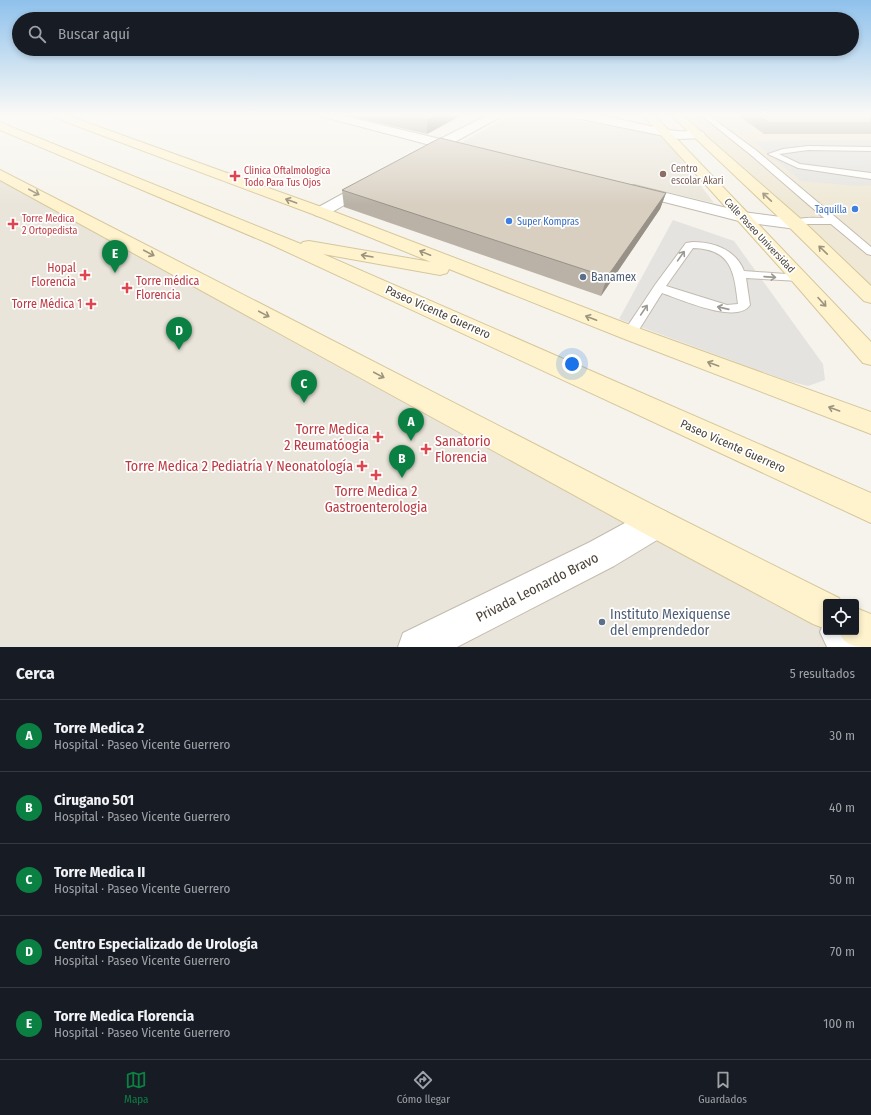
<!DOCTYPE html>
<html lang="es">
<meta charset="utf-8">
<style>
:root{--surface:#171b24;--page:#242831;--text:#f1f3f6;--muted:#9ea1a6;--line:#363941;--accent:#0b8043}
body{margin:0;font-family:"Fira Sans Condensed",sans-serif;background:var(--page);color:var(--text)}
.controls{position:absolute;right:12px;bottom:12px;display:grid;overflow:hidden;border-radius:4px;box-shadow:0 2px 6px #0003}
.controls button{width:36px;height:36px;display:grid;place-items:center;padding:0;border:0;border-bottom:1px solid var(--line);background:var(--surface);color:var(--text);font:20px sans-serif}
.you{position:absolute;left:572px;top:364px;width:14px;height:14px;margin:-10px;border:3px solid #fff;border-radius:50%;background:#1a73e8;box-shadow:0 0 0 6px #1a73e833}
.badge{display:grid;place-items:center;width:26px;height:26px;border-radius:50%;background:var(--accent);color:#fff;font-size:13px;font-weight:700}
.pin{position:absolute;translate:-50% -33px;filter:drop-shadow(0 1px 2px #0008)}
.pin::after{content:'';position:absolute;top:21px;width:14px;height:12px;background:inherit;clip-path:polygon(0 0,100% 0,50% 100%)}
.list{margin:0;padding:0;list-style:none}
h2{display:flex;justify-content:space-between;align-items:center;height:52px;margin:0;padding:0 16px;font-size:17px}
h2 small{font-size:13px;font-weight:400;color:var(--muted)}
.list li{display:grid;grid-template-columns:26px 1fr auto;gap:12px;align-items:center;box-sizing:border-box;height:72px;padding:0 16px;border-top:1px solid var(--line)}
.list b{display:block;font-size:15px;white-space:nowrap}
.list p{margin:0;font-size:13px;white-space:nowrap;color:var(--muted)}
.list em{font-size:13px;font-style:normal;color:var(--muted)}
.icon{flex:none;width:22px;height:22px;fill:none;stroke:currentColor;stroke-width:2;stroke-linecap:round;stroke-linejoin:round}
.map{position:relative;flex:none;width:871px;height:647px;overflow:hidden}
.search{position:absolute;background:var(--surface);box-shadow:0 2px 6px #0003;left:12px;right:12px;top:12px;height:44px;display:flex;align-items:center;gap:10px;box-sizing:border-box;padding:0 14px;border-radius:22px;color:var(--muted);font-size:15px}
.sheet{height:412px;background:var(--surface)}
nav{display:flex;justify-content:space-around;align-items:center;box-sizing:border-box;height:56px;border-top:1px solid var(--line);background:var(--surface);font-size:11px;color:var(--muted)}
nav a{display:grid;justify-items:center;gap:2px}
nav .on{color:var(--accent)}
.map>svg:first-child{display:block}
.residential{fill:#eae5da}
.education{fill:#efe8d6}
.parking{fill:#e5e3e0}
.lines{fill:none;stroke-linecap:round;stroke-linejoin:round}
.lane-casing{stroke:#c2bbae;stroke-width:2}
.street-casing{stroke:#c2bbae;stroke-width:2}
.secondary-casing{stroke:#d6c79b;stroke-width:2}
.lane{fill:#fff;fill-rule:evenodd}
.street{fill:#fff;fill-rule:evenodd}
.secondary{fill:#fff3cd;fill-rule:evenodd}
.wall{fill:#bab2a6}
.shaded-wall{fill:#979187}
.building{fill:#d8cfc1;stroke:#979187}
.oneway{stroke:#9c937c}
.oneway2{stroke:#9c9892}
.education-dot{fill:#8d6e63;stroke:#fff;stroke-width:1.5}
.health-dot{fill:#e0444e;stroke:#fff;stroke-width:1.5}
.shop-dot{fill:#3f7fe0;stroke:#fff;stroke-width:1.5}
.service-dot{fill:#5c6f8a;stroke:#fff;stroke-width:1.5}
.labels{text-anchor:middle;stroke-width:3.5;stroke-linejoin:round;paint-order:stroke}
.far-education-label{font-size:10px;fill:#785e54;stroke:#fff;text-anchor:start}
.far-health-label{font-size:10px;fill:#be3a42;stroke:#fff;text-anchor:start}
.far-shop-label{font-size:10px;fill:#366cbe;stroke:#fff;text-anchor:end}
.far-street-label{font-size:10px;fill:#4b4439;stroke:#fff}
.health-label{font-size:12px;fill:#be3a42;stroke:#fff;text-anchor:end}
.service-label{font-size:12px;fill:#4e5e75;stroke:#fff;text-anchor:start}
.street-label{font-size:12px;fill:#4b4439;stroke:#fff}
.near-health-label{font-size:14px;fill:#be3a42;stroke:#fff;text-anchor:end}
.near-street-label{font-size:14px;fill:#4b4439;stroke:#fff}
.near-service-label{font-size:14px;fill:#4e5e75;stroke:#fff;text-anchor:start}
</style>
<div class="map">
<svg width="871" height="647" viewBox="0 0 871 647">
<rect width="100%" height="100%" fill="#f6f3ec"/>
<!-- residential -->
<g class="residential">
<path d="M512 115H550L663 136 714 203 459 144Z"/>
<path d="M0 180 808 602 826 632H856L871 647H0Z"/>
</g>
<!-- education -->
<path class="education" d="M683 115H871V285L710 139Z"/>
<!-- parking -->
<g class="parking">
<path d="M871 140V185L857 186 801 181 754 142Z"/>
<path d="M673 220 734 241 823 364 825 380 808 386 788 381 619 319Z"/>
</g>
<g class="lines">
<defs>
<g id="lane">
<path d="M701 115H708L757 151 871 247V255L867 254 831 224H806L796 227 792 226 791 224C799 216 813 218 824 218L751 155Z"/>
<path d="M808 146 871 147V151L808 150 779 154 800 164 871 173V179L798 168 768 154 783 149Z"/>
<path d="M693 242C714 242 736 250 744 271L800 275 804 276 806 278 804 280 800 281 746 278 750 305C737 325 680 299 662 293L635 336 630 337 625 336 623 333 655 285 686 243ZM693 248C732 249 734 272 738 304L727 305 666 286Z"/>
</g>
<g id="street">
<path d="M322 115H340L440 139 488 115H502L500 117 453 143 468 146 469 149 468 152C459 154 452 148 444 148 439 148 436 151 430 150L429 147 430 145 324 117Z"/>
<path d="M570 115C600 110 647 128 678 131 687 132 695 130 703 132L705 135 703 138 679 139 576 118Z"/>
<path d="M369 181 374 182 376 185 374 188 327 215 321 217 315 215 313 212 315 209 364 182Z"/>
<path d="M634 185 743 212 796 219 802 220 804 224 802 228 796 229 743 222 629 193 626 190 629 187Z"/>
<path d="M656 507 667 512 672 523 667 534 614 566 457 647H398L403 633 590 542 645 512Z"/>
<path d="M826 618V632H856V622L867 633 871 647H827L820 632Z"/>
</g>
<g id="secondary">
<path d="M51 115H66L327 209 638 328 871 412V434L622 338 449 269 447 273 440 275 323 254 871 493V523L270 244 0 130V122L4 124 301 244 303 242 309 241 431 262 315 215 53 117Z"/>
<path d="M643 115H654L871 342V365L863 363 793 282Z"/>
<path d="M671 115H682L802 220 871 286V303L864 301 790 228Z"/>
<path d="M0 170 667 512 839 598 841 602H826V629L813 624 645 534 0 180Z"/>
<path d="M856 608 871 614V647C856 647 846 647 839 632H856Z"/>
</g>
</defs>
<!-- lane casing -->
<use href="#lane" class="lane-casing"/>
<!-- street casing -->
<use href="#street" class="street-casing"/>
<!-- secondary casing -->
<use href="#secondary" class="secondary-casing"/>
<!-- lane -->
<use href="#lane" class="lane"/>
<!-- street -->
<use href="#street" class="street"/>
<!-- secondary -->
<use href="#secondary" class="secondary"/>
</g>
<!-- wall -->
<g class="wall">
<path d="M344 115H462L427 134Z"/>
<path d="M738 115H871V134H764Z"/>
<path d="M342 190 666 193 660 209 601 296 344 207Z"/>
</g>
<!-- shaded-wall -->
<g class="shaded-wall">
<path d="M437 115H462L427 134V120Z"/>
<path d="M666 193 660 209 601 296 607 277Z"/>
</g>
<!-- building -->
<g class="building">
<path d="M403 115H437L427 120Z"/>
<path d="M758 115H871V123H769Z"/>
<path d="M440 138 666 193 607 277 342 190Z"/>
</g>
<!-- one-way arrows -->
<defs><path id="oneway-shaft" d="M-6 0H5M1.5-3L5.5 0L1.5 3" fill="none" stroke-width="1.6" stroke-linecap="round" stroke-linejoin="round"/></defs>
<g class="oneway">
<use href="#oneway-shaft" transform="translate(34 192) rotate(28)"/>
<use href="#oneway-shaft" transform="translate(767 197) rotate(-137)"/>
<use href="#oneway-shaft" transform="translate(291 201) rotate(-160)"/>
<use href="#oneway-shaft" transform="translate(823 250) rotate(-136)"/>
<use href="#oneway-shaft" transform="translate(149 253) rotate(28)"/>
<use href="#oneway-shaft" transform="translate(425 253) rotate(-158)"/>
<use href="#oneway-shaft" transform="translate(367 256) rotate(-170)"/>
<use href="#oneway-shaft" transform="translate(822 302) rotate(48)"/>
<use href="#oneway-shaft" transform="translate(264 314) rotate(28)"/>
<use href="#oneway-shaft" transform="translate(591 318) rotate(-159)"/>
<use href="#oneway-shaft" transform="translate(713 364) rotate(-160)"/>
<use href="#oneway-shaft" transform="translate(379 375) rotate(28)"/>
<use href="#oneway-shaft" transform="translate(834 409) rotate(-160)"/>
</g>
<g class="oneway2">
<use href="#oneway-shaft" transform="translate(681 256) rotate(-55)"/>
<use href="#oneway-shaft" transform="translate(770 277) rotate(4)"/>
<use href="#oneway-shaft" transform="translate(723 308) rotate(-167)"/>
<use href="#oneway-shaft" transform="translate(644 310) rotate(-56)"/>
</g>
<!-- sky -->
<linearGradient id="sky" x2="0" y2="1"><stop stop-color="#8fc1ec"/><stop offset="0.56" stop-color="#fbfaf6"/><stop offset="1" stop-color="#fbfaf6" stop-opacity="0"/></linearGradient>
<rect width="871" height="205" fill="url(#sky)"/>
<!-- markers -->
<circle class="education-dot" cx="663" cy="174" r="4"/>
<g class="health-dot">
<path d="M233 170h4v4h4v4h-4v4h-4v-4h-4v-4h4z"/>
<path d="M11 218h4v4h4v4h-4v4h-4v-4h-4v-4h4z"/>
<path d="M83 269h4v4h4v4h-4v4h-4v-4h-4v-4h4z"/>
<path d="M125 282h4v4h4v4h-4v4h-4v-4h-4v-4h4z"/>
<path d="M89 298h4v4h4v4h-4v4h-4v-4h-4v-4h4z"/>
<path d="M376 431h4v4h4v4h-4v4h-4v-4h-4v-4h4z"/>
<path d="M424 443h4v4h4v4h-4v4h-4v-4h-4v-4h4z"/>
<path d="M360 460h4v4h4v4h-4v4h-4v-4h-4v-4h4z"/>
<path d="M374 469h4v4h4v4h-4v4h-4v-4h-4v-4h4z"/>
</g>
<g class="shop-dot">
<circle cx="855" cy="209" r="4"/>
<circle cx="509" cy="221" r="4"/>
</g>
<g class="service-dot">
<circle cx="583" cy="277" r="4"/>
<circle cx="602" cy="622" r="4"/>
</g>
<g class="labels">
<!-- far-education labels -->
<g class="far-education-label">
<text x="671" y="172">Centro<tspan x="671" dy="12">escolar Akari</tspan></text>
</g>
<!-- far-health labels -->
<g class="far-health-label">
<text x="244" y="174">Clinica Oftalmologica<tspan x="244" dy="12">Todo Para Tus Ojos</tspan></text>
<text x="22" y="222">Torre Medica<tspan x="22" dy="12">2 Ortopedista</tspan></text>
</g>
<!-- far-shop labels -->
<g class="far-shop-label">
<text x="847" y="213">Taquilla</text>
<text x="517" y="225" text-anchor="start">Super Kompras</text>
</g>
<!-- far-street labels -->
<g class="far-street-label">
<text transform="translate(760 235) rotate(47)" y="4">Calle Paseo Universidad</text>
</g>
<!-- health labels -->
<g class="health-label">
<text x="76" y="272">Hopal<tspan x="76" dy="14">Florencia</tspan></text>
<text x="136" y="285" text-anchor="start">Torre médica<tspan x="136" dy="14">Florencia</tspan></text>
<text x="82" y="308">Torre Médica 1</text>
</g>
<!-- service labels -->
<g class="service-label">
<text x="591" y="281">Banamex</text>
</g>
<!-- street labels -->
<g class="street-label">
<text transform="translate(438 312) rotate(24)" y="4">Paseo Vicente Guerrero</text>
<text transform="translate(733 446) rotate(24)" y="4">Paseo Vicente Guerrero</text>
</g>
<!-- near-health labels -->
<g class="near-health-label">
<text x="369" y="434">Torre Medica<tspan x="369" dy="16">2 Reumatóogia</tspan></text>
<text x="435" y="446" text-anchor="start">Sanatorio<tspan x="435" dy="16">Florencia</tspan></text>
<text x="353" y="471">Torre Medica 2 Pediatría Y Neonatología</text>
<text x="376" y="496" text-anchor="middle">Torre Medica 2<tspan x="376" dy="16">Gastroenterologia</tspan></text>
</g>
<!-- near-street labels -->
<g class="near-street-label">
<text transform="translate(537 587) rotate(-27)" y="5">Privada Leonardo Bravo</text>
</g>
<!-- near-service labels -->
<g class="near-service-label">
<text x="610" y="619">Instituto Mexiquense<tspan x="610" dy="16">del emprendedor</tspan></text>
</g>
</g>
</svg>
<div class="controls">
<button><svg class="icon" aria-label="locate" viewBox="0 0 24 24"><circle cx="12" cy="12" r="6"/><path d="M12 2v4M12 18v4M2 12h4M18 12h4"/></svg></button>
</div>
<div class="you"></div>
<div class="pin badge" style="left:411px;top:441px">A</div>
<div class="pin badge" style="left:402px;top:478px">B</div>
<div class="pin badge" style="left:304px;top:403px">C</div>
<div class="pin badge" style="left:179px;top:350px">D</div>
<div class="pin badge" style="left:115px;top:273px">E</div>
<div class="search"><svg class="icon" aria-label="search" viewBox="0 0 24 24"><circle cx="10" cy="10" r="6"/><path d="M15 15l6 6"/></svg>Buscar aquí</div>
</div>
<section class="sheet">
<h2>Cerca<small>5 resultados</small></h2>
<ul class="list">
<li><span class="badge">A</span><div><b>Torre Medica 2</b><p>Hospital · Paseo Vicente Guerrero</p></div><em>30 m</em></li>
<li><span class="badge">B</span><div><b>Cirugano 501</b><p>Hospital · Paseo Vicente Guerrero</p></div><em>40 m</em></li>
<li><span class="badge">C</span><div><b>Torre Medica II</b><p>Hospital · Paseo Vicente Guerrero</p></div><em>50 m</em></li>
<li><span class="badge">D</span><div><b>Centro Especializado de Urología</b><p>Hospital · Paseo Vicente Guerrero</p></div><em>70 m</em></li>
<li><span class="badge">E</span><div><b>Torre Medica Florencia</b><p>Hospital · Paseo Vicente Guerrero</p></div><em>100 m</em></li>
</ul>
</section>
<nav>
<a class="on"><svg class="icon" aria-label="map" viewBox="0 0 24 24"><path d="M3 6l6-2 6 2 6-2v14l-6 2-6-2-6 2zM9 4v14M15 6v14"/></svg>Mapa</a>
<a><svg class="icon" aria-label="directions" viewBox="0 0 24 24"><path d="M12 3l9 9-9 9-9-9zM9 14v-3h6M13 9l2 2-2 2"/></svg>Cómo llegar</a>
<a><svg class="icon" aria-label="saved" viewBox="0 0 24 24"><path d="M7 4h10v16l-5-4-5 4z"/></svg>Guardados</a>
</nav>
